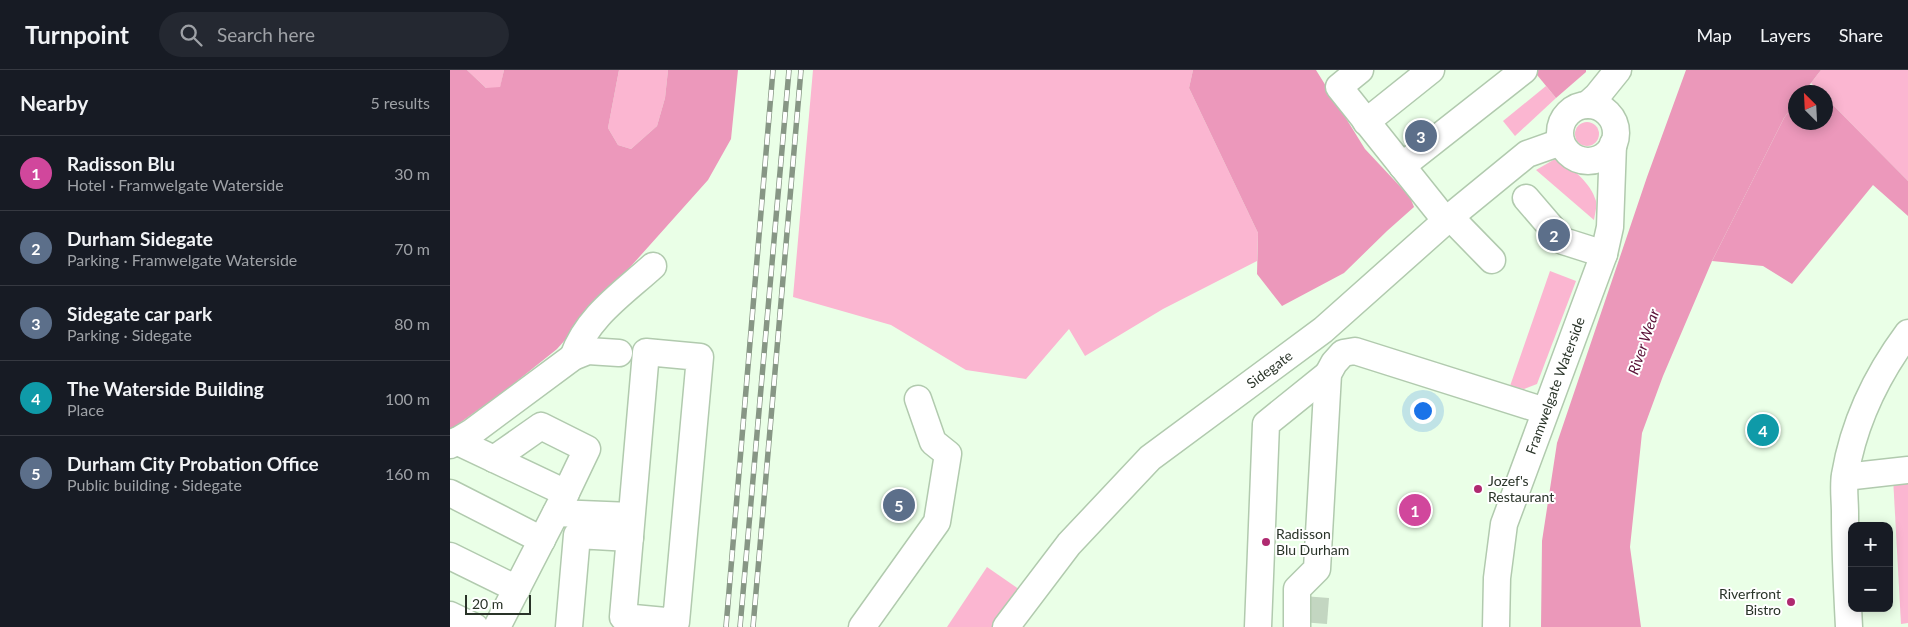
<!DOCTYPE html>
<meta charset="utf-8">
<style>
:root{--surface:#171b24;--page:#242831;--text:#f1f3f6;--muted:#9ea1a6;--line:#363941;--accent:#1a73e8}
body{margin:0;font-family:Lato,sans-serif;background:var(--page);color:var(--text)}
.controls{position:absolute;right:15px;bottom:15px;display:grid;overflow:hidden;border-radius:10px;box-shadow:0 2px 12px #0003}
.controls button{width:45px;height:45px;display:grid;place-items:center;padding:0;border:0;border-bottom:1px solid var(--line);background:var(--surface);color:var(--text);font:25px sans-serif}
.compass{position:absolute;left:1338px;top:15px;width:45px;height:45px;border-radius:50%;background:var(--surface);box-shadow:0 2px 12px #0003;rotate:336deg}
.scale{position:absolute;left:15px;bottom:12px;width:66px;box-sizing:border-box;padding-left:5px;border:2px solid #293328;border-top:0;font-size:14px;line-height:18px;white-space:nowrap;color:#293328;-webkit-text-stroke:4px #fff;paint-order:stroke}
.you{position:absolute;left:972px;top:340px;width:18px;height:18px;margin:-12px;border:4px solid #fff;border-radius:50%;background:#1a73e8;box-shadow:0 0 0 8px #1a73e833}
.badge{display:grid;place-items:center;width:32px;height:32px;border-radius:50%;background:var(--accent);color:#fff;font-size:16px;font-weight:700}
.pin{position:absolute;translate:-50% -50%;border:2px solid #fff;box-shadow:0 1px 5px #0006}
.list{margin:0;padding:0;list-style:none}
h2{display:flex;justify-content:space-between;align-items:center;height:65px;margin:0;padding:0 20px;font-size:21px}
h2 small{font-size:16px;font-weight:400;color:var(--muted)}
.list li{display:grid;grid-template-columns:32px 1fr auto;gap:15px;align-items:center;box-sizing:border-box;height:75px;padding:0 20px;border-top:1px solid var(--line)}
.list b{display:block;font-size:19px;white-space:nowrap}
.list p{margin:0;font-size:16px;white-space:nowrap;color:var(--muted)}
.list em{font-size:16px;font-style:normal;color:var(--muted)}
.icon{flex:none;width:28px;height:28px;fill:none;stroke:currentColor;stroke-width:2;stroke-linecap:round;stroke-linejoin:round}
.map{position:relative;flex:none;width:1458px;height:557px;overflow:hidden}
header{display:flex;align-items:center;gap:30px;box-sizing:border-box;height:70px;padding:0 25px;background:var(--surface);border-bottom:1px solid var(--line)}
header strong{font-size:24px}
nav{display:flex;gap:28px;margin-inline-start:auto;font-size:18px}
.search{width:350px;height:45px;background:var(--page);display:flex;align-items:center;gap:12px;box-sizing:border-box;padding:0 18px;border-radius:28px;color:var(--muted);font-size:19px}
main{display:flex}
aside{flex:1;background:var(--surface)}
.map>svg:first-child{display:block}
.green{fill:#fbb6d1}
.forest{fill:#ec98bb}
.water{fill:#eb98ba}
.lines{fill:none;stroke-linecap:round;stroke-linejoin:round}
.minor-tunnel{stroke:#c3d6c1;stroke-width:26;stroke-dasharray:26 13;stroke-linecap:butt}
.minor-casing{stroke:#b1caae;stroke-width:29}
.minor{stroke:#fff;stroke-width:26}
.rail-casing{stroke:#879685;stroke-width:5.5}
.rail{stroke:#fff;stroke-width:4;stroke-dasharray:11;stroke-linecap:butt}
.poi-dot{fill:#af2a70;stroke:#fff;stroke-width:2}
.labels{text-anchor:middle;stroke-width:4;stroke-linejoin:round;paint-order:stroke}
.street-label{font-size:14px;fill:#293328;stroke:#fff}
.poi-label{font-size:14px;fill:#293328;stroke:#fff;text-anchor:start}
.water-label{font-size:15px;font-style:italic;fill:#591036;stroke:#fff}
</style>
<header>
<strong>Turnpoint</strong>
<div class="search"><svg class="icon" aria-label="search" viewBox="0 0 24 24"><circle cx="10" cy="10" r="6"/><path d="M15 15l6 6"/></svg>Search here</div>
<nav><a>Map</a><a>Layers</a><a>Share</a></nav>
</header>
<main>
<aside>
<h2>Nearby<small>5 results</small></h2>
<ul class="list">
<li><span class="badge" style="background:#d1479c">1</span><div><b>Radisson Blu</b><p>Hotel · Framwelgate Waterside</p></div><em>30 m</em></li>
<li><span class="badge" style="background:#5c6f8a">2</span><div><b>Durham Sidegate</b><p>Parking · Framwelgate Waterside</p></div><em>70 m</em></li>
<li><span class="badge" style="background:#5c6f8a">3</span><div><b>Sidegate car park</b><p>Parking · Sidegate</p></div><em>80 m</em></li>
<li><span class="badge" style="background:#0f9aa8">4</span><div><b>The Waterside Building</b><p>Place</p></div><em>100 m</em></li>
<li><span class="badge" style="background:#5c6f8a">5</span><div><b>Durham City Probation Office</b><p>Public building · Sidegate</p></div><em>160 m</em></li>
</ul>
</aside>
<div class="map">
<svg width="1458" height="557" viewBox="0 0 1458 557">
<rect width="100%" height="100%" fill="#eaffe7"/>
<!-- green -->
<g class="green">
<path d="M17 0H54L50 18H36Z"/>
<path d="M169 0H218L215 28 207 56 181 79 168 75 158 58Z"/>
<path d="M363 0H743L739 18 808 163 807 191 713 239 635 286 619 259 576 309 516 300 441 255 343 227Z"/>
<path d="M1371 0H1458V111L1376 28V22H1370L1361 13Z"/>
<path d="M1096 16 1106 28 1065 66 1053 51Z"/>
<circle cx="1137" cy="64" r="12"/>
<path d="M1105 89C1121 96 1141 113 1146 131 1147 137 1145 144 1144 150L1086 100Z"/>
<path d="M1100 201 1126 211 1087 314 1074 319 1060 316Z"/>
<path d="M1458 406V553L1451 554 1443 407Z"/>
<path d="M537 497 570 520 543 557H497Z"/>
</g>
<!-- forest -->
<g class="forest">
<path d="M0 0H17L36 18 50 17 54 0H169L158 58 168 75 181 79 207 56 215 28 218 0H288L281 69 258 110 107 279 57 319 0 360Z"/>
<path d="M743 0H866L915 79 960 127 964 137 937 161 894 203 832 236 807 204 808 163 739 18Z"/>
<path d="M1083 0H1136V2L1106 28Z"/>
<path d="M1376 28 1458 111V146L1423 115 1342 214 1313 196 1262 191 1334 48 1345 33 1346 52H1376Z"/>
</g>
<!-- water -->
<path class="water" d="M1236 0H1371L1354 22H1346L1345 33 1334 48 1262 191 1213 306 1192 363 1180 477 1191 557H1091L1092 471 1107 373 1197 107Z"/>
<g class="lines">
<!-- minor-tunnel -->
<path class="minor-tunnel" d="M864 553 867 515"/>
<defs>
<g id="minor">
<path d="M910 0 889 17 996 151"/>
<path d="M1137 35 1147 26 1168 0"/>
<circle cx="1138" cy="63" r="28"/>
<path d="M916 52 981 0"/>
<path d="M952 96 1074 0"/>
<path d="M1076 128 1113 171 1154 184"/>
<path d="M1000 147 1042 190"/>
<path d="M196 282 250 287 226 552 173 547Z"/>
<path d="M123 287C137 247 172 224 203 196"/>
<path d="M6 371 116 423 47 557"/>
<path d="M0 375 22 362 123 287 138 281 169 283"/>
<path d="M44 389 91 356 137 379 116 423"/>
<path d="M1395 407 1458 400"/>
<path d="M0 423 92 470"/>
<path d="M106 443 181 446"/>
<path d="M0 486 67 519"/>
<path d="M0 545 25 557"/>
<path d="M119 557 127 465 180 468"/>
<path d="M412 557 487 452 498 384 483 372 468 329"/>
<path id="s1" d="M556 557 619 474 700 388 873 260 1000 147 1077 84 1111 72"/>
<path d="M808 557 816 354 878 304"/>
<path d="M847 557V519L867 499 878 304 884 293 893 283 905 281 1095 341"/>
<path id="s2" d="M1046 557 1047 508 1054 454 1154 184 1160 157 1163 74"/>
<path d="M1399 557C1397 519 1395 481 1395 443 1395 430 1393 417 1395 405 1404 351 1426 306 1458 263"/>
</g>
</defs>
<!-- minor casing -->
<use href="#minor" class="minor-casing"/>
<!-- minor -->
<use href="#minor" class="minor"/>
<defs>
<g id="rail">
<path d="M276 557 323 0"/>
<path d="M290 557 339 0"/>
<path d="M303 557 351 0"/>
</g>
</defs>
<!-- rail casing -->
<use href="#rail" class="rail-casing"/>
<!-- rail -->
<use href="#rail" class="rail"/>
</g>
<!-- markers -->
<g class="poi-dot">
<circle cx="1028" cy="419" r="5"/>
<circle cx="816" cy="472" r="5"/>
<circle cx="1341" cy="532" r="5"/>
</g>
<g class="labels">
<!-- street labels -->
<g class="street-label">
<text dy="5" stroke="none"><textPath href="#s1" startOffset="371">Sidegate</textPath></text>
<text dy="5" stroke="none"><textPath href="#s2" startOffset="251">Framwelgate Waterside</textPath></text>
</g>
<!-- poi labels -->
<g class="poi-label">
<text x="1038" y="416">Jozef's<tspan x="1038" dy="16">Restaurant</tspan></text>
<text x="826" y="469">Radisson<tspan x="826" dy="16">Blu Durham</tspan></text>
<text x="1331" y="529" text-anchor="end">Riverfront<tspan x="1331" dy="16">Bistro</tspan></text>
</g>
<!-- water labels -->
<g class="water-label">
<text transform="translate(1194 272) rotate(-71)" y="5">River Wear</text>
</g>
</g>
</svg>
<div class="controls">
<button>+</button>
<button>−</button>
</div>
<svg class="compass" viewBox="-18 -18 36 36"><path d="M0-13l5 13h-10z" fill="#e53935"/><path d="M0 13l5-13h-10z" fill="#9ea1a6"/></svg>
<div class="scale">20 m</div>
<div class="you"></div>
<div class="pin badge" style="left:965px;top:440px;background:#d1479c">1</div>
<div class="pin badge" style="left:1104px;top:165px;background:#5c6f8a">2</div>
<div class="pin badge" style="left:971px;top:66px;background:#5c6f8a">3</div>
<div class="pin badge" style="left:1313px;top:360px;background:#0f9aa8">4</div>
<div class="pin badge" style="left:449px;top:435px;background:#5c6f8a">5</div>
</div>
</main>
